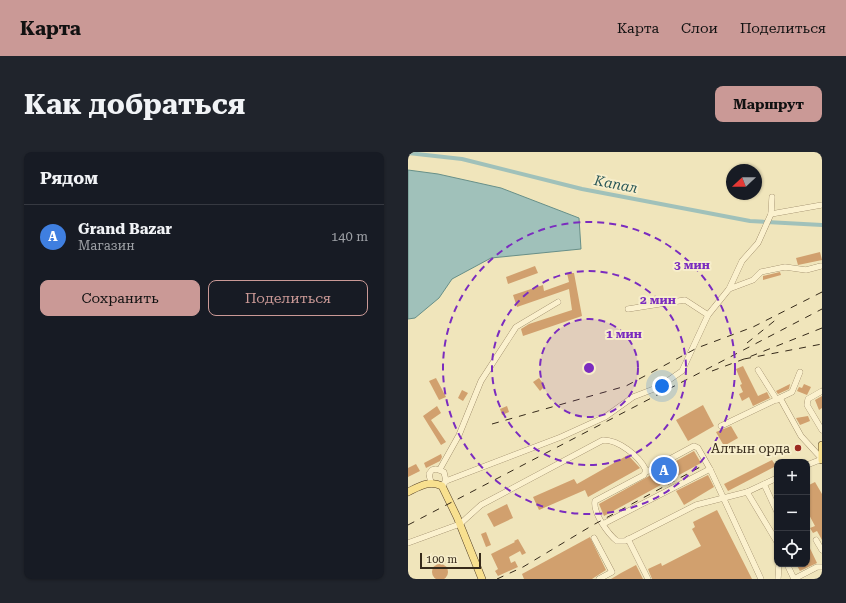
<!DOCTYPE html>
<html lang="ru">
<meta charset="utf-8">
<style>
:root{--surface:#171b24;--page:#20242c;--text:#f1f3f6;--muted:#9ea1a6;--line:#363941;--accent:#ca9996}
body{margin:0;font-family:"Roboto Serif",serif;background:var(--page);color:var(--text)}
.controls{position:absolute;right:12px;bottom:12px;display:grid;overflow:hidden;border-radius:8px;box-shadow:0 1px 3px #0004}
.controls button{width:36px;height:36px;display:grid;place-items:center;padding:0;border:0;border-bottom:1px solid var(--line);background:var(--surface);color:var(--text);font:20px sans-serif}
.compass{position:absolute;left:318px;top:12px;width:36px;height:36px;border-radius:50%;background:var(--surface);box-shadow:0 1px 3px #0004;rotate:248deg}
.scale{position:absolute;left:12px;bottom:10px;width:61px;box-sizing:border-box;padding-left:4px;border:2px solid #362a1a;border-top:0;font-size:11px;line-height:14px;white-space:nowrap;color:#362a1a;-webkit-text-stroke:3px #f7eecb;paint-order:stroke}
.you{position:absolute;left:254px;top:234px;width:14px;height:14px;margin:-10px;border:3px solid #fff;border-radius:50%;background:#1a73e8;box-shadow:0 0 0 6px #1a73e833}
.badge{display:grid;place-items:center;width:26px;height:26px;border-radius:50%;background:var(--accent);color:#fff;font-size:13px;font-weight:700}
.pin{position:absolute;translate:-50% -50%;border:2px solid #fff;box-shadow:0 1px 4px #0006}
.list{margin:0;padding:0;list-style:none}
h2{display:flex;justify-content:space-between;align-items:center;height:52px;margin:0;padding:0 16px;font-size:17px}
h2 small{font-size:13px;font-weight:400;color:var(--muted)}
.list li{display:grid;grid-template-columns:26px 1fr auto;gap:12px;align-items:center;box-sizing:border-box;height:64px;padding:0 16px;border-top:1px solid var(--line)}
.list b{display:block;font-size:15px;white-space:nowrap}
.list p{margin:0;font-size:13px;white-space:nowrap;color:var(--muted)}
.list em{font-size:13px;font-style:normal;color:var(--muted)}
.actions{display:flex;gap:8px;padding:12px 16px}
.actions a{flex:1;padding:9px 0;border:1px solid var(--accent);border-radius:8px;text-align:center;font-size:14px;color:var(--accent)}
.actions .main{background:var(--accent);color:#111}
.icon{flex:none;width:22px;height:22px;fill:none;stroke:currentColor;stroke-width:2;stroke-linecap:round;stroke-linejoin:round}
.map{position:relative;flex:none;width:414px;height:427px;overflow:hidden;border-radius:8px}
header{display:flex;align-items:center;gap:24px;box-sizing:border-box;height:56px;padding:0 20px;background:var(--accent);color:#111}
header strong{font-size:19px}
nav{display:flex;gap:22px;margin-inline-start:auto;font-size:14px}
.intro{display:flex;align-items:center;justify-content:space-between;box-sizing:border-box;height:96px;padding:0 24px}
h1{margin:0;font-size:28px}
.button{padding:10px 18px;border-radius:8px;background:var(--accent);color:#111;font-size:14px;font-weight:700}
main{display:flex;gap:24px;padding:0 24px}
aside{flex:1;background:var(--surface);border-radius:8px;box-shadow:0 1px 3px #0004}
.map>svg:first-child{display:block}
.water{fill:#a0c1ba;stroke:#678f88}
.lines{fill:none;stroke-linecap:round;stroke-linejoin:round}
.canal{stroke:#a0c1ba;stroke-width:4}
.building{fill:#d1a06e}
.minor-casing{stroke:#887454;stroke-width:6}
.major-casing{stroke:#554129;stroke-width:8}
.minor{stroke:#fbf1ce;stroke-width:5.5}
.major{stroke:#f8e08f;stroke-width:7}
.rail{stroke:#362a1a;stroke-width:1;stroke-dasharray:7 7;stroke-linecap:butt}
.ring{fill:none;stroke:#7b2cbf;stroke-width:2;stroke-dasharray:7 5}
.poi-dot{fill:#9b2a20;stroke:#f7eecb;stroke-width:1.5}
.labels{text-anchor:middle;stroke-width:4;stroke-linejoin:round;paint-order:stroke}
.poi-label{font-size:13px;fill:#362a1a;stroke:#f7eecb;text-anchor:end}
.water-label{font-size:14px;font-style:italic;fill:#285657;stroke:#f7eecb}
.centre{fill:#7b2cbf;stroke:#f7eecb;stroke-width:2}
.ring-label{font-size:12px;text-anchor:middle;font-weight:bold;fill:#7b2cbf;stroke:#f7eecb;stroke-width:4;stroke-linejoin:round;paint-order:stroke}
</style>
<header>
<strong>Карта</strong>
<nav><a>Карта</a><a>Слои</a><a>Поделиться</a></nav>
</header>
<div class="intro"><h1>Как добраться</h1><a class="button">Маршрут</a></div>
<main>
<aside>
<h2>Рядом<small></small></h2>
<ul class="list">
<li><span class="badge" style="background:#3f7fe0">A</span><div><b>Grand Bazar</b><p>Магазин</p></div><em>140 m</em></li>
</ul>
<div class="actions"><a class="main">Сохранить</a><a>Поделиться</a></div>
</aside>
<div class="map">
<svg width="414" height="427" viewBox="0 0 414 427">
<rect width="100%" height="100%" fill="#f0e5bb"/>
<!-- water -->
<path class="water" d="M0 18 30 22 93 36 171 66 173 97 83 106 44 127 31 146 7 166 0 167Z"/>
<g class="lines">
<!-- canal -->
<path class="canal" d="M0 1 54 7 174 37 342 69 414 73"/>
</g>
<!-- building -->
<g class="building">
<path d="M412 100 414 108 390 113 388 106Z"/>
<path d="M127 114 130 121 100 132 98 125Z"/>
<path d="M372 120 373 123 355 128V124Z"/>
<path d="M159 121H166L174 164 115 184 113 177 121 172 164 158 161 137 109 155 105 143 135 133 136 139 161 130Z"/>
<path d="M335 214 350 244 359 240 362 246 345 254 341 245 334 249 331 242 335 240 332 233 334 232 328 217Z"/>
<path d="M28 226 38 245 31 248 21 229Z"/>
<path d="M131 226 137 234 132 239 125 230Z"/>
<path d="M382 232 381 237 370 242 368 239Z"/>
<path d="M396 232 403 235 399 243 389 239 391 235 394 236Z"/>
<path d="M54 238 60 241 55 249 50 246Z"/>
<path d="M414 244V256L411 258 407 248Z"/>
<path d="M295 253 306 274 280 289 268 268Z"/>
<path d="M29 254 33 261 23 268 38 290 33 293 15 264Z"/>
<path d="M99 254 101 260 94 263 92 257Z"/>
<path d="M400 264 402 269 392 273 388 266Z"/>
<path d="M323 274 330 286 316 294 308 280Z"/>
<path d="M286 299 293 311 196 364 191 352Z"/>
<path d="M33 302 34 305 32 309 18 316 16 311Z"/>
<path d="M220 303 232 316 180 345 177 338 131 358 125 345 166 327 169 332Z"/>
<path d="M364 308 368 314 320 339 316 332Z"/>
<path d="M8 312 12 319 0 325V316Z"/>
<path d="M300 323 306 335 276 353 268 339Z"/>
<path d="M407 330 414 342V388L409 379 405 381 402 376 407 374 399 359V334Z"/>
<path d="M99 352 105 366 86 375 79 362Z"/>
<path d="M309 358 344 427H244L240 417 253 411 254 414 293 394 284 377 287 375 285 370Z"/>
<path d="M78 380 83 393 78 395 73 382Z"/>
<path d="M182 385 198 418 184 427H116L114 422Z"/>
<path d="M110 387 118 401 114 403 112 399 101 405 103 411 107 409 110 415 90 424 87 419 90 417 83 402 107 390 106 389Z"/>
<path d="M399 390 409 411 392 419 388 412H399Z"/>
<circle cx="32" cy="420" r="8"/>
<path d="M228 413 235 427H203L213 421Z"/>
</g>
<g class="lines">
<defs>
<g id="minor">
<path d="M363 62 414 53"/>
<path d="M321 137 345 128 353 120 377 115 398 118 413 114"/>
<path d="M220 157 277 148 300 163"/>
<path d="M350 218 369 248"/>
<path d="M414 239 400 247 399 253 414 278"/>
<path d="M372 246 393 284 414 307 399 313"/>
<path d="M313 274 384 240 392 220"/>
<path d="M32 317 51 283 73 229 108 175 150 150"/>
<path d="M238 320 286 294 290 296 302 317 353 427"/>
<path d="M23 331 21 322 24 318 28 317 36 320 38 329"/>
<path d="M356 332 369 360"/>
<path d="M34 334 38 329 153 285 197 265 225 245 251 235 274 219 300 163 321 137 334 109 350 91 363 62 364 45"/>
<path d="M339 340 369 390"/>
<path d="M195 372 302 317"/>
<path d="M186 386 204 420 191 427"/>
<path d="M220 387 240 427"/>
<path d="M408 388 414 398"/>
<path d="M0 391 52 372 73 353 195 288C211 288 231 304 238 318L236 323 187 349C185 361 200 382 209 389H217L288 353 339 340 369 326"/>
<path d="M379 412 386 427"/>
<path d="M370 427 371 412"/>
<path d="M386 427 409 415H414"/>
</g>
<g id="major">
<path d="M414 293V308"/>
<path d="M0 340C12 334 21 328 34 334L49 365 74 427"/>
</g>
</defs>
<!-- minor casing -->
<use href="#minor" class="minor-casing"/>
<!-- major casing -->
<use href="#major" class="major-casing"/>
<!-- minor -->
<use href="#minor" class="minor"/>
<!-- major -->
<use href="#major" class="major"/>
<!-- rail -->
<g class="rail">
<path d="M414 176 336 207 414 192"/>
<path d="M339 191 370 166"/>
<path d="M304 219 336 207"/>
<path d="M84 272 218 234 289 196 345 175 414 140"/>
<path d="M0 373 414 157"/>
<path d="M89 427 115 415 185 373 294 314"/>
</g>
</g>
<!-- distance rings -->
<circle cx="181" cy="216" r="49" fill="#7b2cbf" fill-opacity=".12"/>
<g class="ring">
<circle cx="181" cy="216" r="49"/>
<circle cx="181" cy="216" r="97"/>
<circle cx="181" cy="216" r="146"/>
</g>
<!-- markers -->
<circle class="poi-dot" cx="390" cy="296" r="4"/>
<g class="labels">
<!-- poi labels -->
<g class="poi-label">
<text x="382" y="301">Алтын орда</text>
</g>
<!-- water labels -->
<g class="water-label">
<text transform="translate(208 32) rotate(11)" y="5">Капал</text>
</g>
</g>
<circle cx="181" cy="216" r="6" class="centre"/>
<g class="ring-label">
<text x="284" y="117">3 мин</text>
<text x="250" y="152">2 мин</text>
<text x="216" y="186">1 мин</text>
</g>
</svg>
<div class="controls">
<button>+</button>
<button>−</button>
<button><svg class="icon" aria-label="locate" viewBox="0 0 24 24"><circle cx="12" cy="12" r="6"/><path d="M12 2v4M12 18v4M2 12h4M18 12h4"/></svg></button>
</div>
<svg class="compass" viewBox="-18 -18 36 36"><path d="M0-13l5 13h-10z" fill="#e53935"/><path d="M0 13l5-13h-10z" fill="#9ea1a6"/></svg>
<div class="scale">100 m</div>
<div class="you"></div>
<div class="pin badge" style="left:256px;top:318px;background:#3f7fe0">A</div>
</div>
</main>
